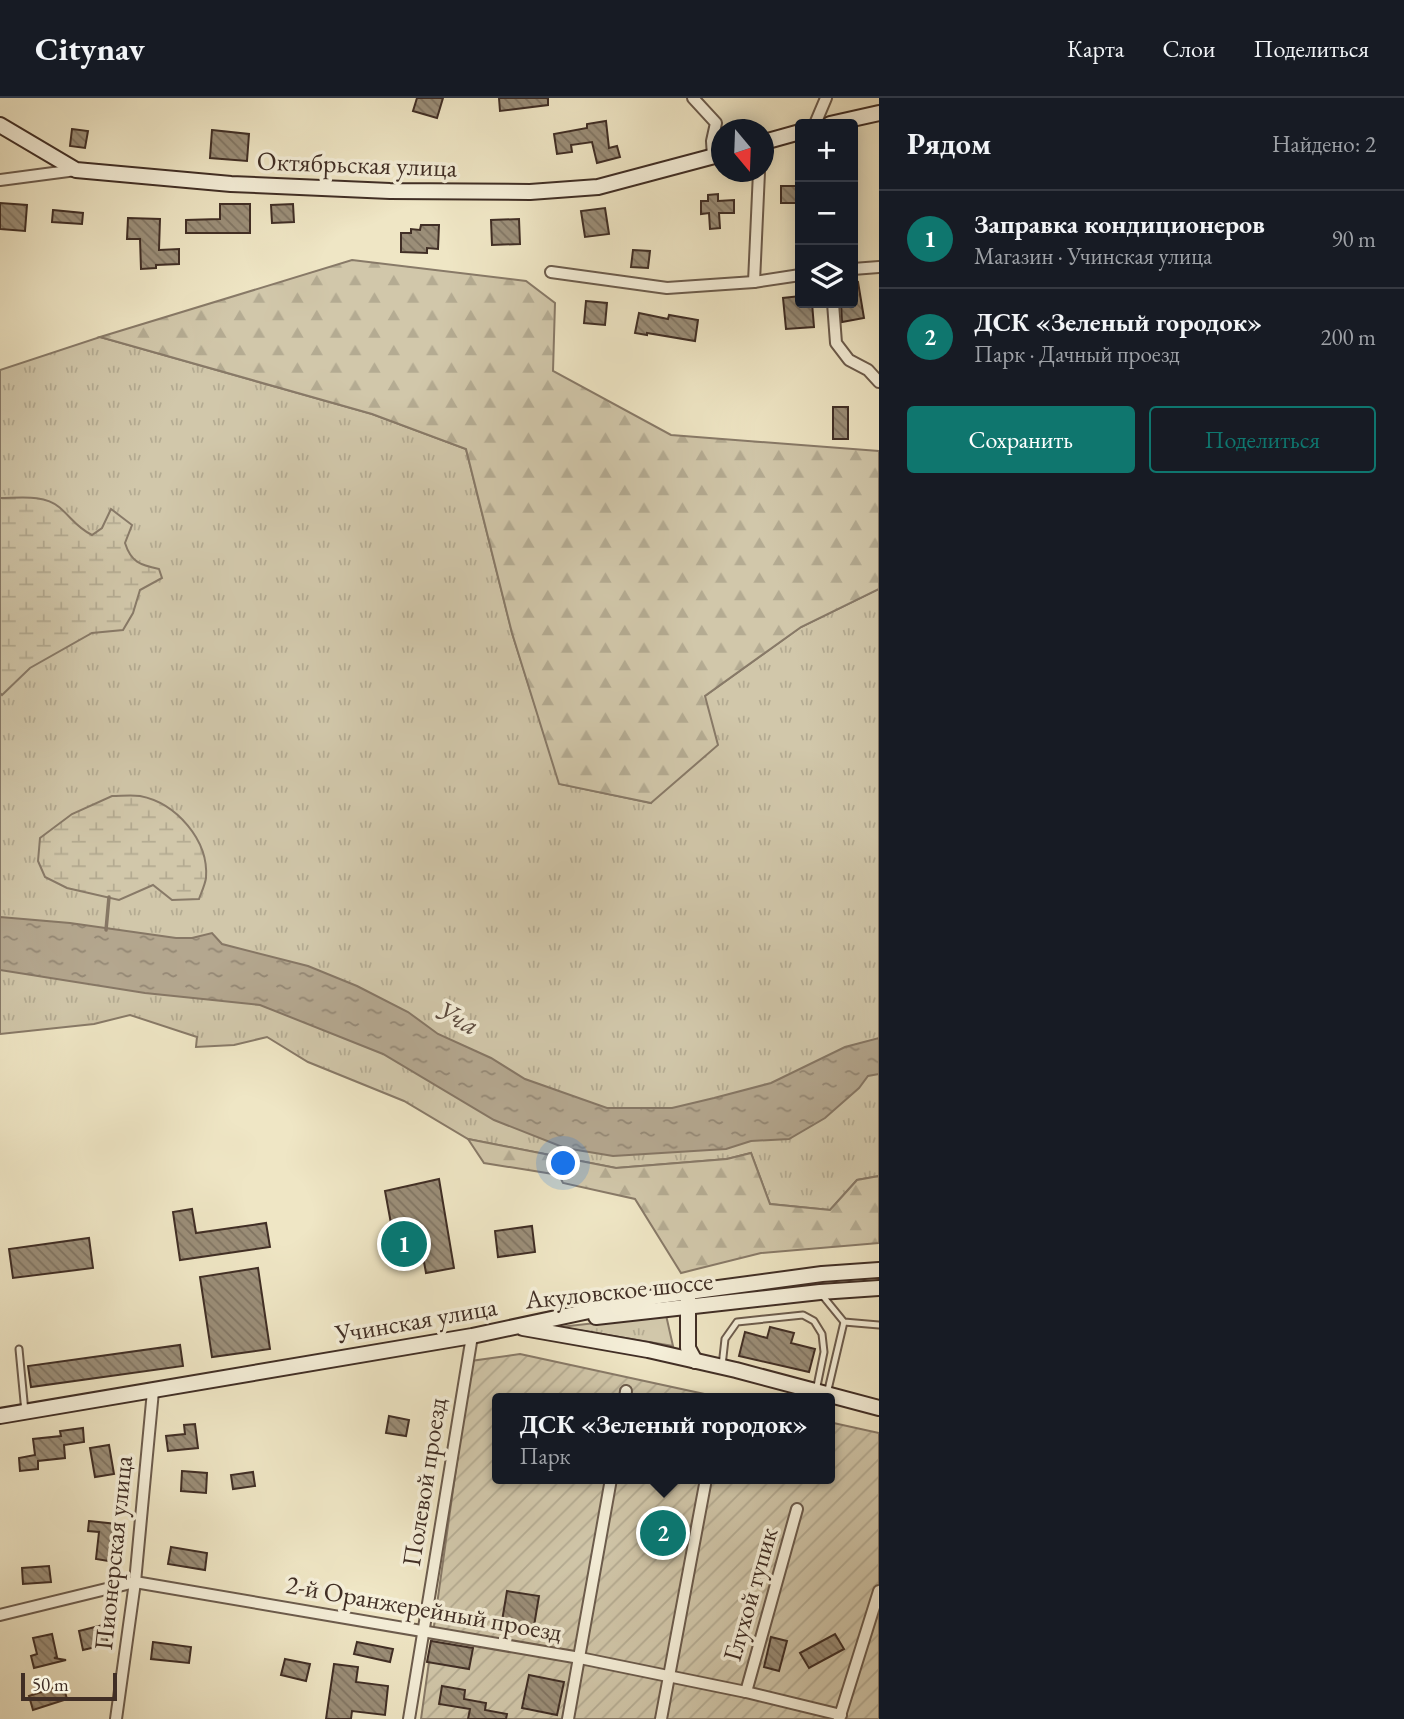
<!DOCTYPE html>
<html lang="ru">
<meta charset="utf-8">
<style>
:root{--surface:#171b24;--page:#20242c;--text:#f1f3f6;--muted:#9ea1a6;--line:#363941;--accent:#0f766e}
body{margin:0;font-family:"EB Garamond",serif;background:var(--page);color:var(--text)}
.controls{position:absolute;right:21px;top:21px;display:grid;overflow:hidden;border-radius:7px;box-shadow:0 4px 18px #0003}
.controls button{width:63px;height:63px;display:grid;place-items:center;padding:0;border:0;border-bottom:2px solid var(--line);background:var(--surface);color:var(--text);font:35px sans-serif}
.compass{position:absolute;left:711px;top:21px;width:63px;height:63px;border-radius:50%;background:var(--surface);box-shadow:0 4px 18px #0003;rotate:161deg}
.scale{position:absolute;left:21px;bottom:18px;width:96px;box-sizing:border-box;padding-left:7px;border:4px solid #402e25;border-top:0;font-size:19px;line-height:24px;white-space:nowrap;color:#402e25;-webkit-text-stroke:5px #f5efd9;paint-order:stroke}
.you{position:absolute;left:564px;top:1066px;width:24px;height:24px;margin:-18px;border:5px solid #fff;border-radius:50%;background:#1a73e8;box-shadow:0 0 0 10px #1a73e833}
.badge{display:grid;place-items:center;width:46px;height:46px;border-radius:50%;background:var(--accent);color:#fff;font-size:23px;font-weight:700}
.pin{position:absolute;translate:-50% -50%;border:4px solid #fff;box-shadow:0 2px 7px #0006}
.popup{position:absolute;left:492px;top:1295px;width:343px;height:91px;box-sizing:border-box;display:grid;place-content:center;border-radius:7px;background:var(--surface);filter:drop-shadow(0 2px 5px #0005);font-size:23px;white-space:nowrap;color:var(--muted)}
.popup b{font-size:26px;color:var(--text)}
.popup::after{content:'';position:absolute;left:50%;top:100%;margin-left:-14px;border:14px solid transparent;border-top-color:var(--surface)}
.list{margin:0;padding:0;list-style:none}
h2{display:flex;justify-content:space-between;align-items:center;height:91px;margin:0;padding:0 28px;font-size:30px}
h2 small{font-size:23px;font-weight:400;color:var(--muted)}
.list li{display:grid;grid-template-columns:46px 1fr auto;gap:21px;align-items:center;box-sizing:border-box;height:98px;padding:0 28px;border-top:2px solid var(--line)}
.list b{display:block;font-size:26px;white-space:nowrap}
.list p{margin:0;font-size:23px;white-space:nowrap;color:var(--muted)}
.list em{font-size:23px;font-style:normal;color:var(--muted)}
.actions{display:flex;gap:14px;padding:21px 28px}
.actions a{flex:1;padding:16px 0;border:2px solid var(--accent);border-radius:7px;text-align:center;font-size:24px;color:var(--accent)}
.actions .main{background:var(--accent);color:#fff}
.icon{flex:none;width:38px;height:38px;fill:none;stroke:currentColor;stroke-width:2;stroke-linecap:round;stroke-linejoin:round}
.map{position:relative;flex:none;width:879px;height:1621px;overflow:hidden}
header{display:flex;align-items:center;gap:42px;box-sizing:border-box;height:98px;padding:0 35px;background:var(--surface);border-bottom:2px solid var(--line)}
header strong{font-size:33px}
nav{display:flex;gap:38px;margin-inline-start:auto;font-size:24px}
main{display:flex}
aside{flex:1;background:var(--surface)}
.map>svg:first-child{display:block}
.grass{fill:url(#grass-tufts);stroke:#887a68;stroke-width:2}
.forest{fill:url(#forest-firs);stroke:#887a68;stroke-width:2}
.wetland{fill:url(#wetland-marsh);stroke:#887a68;stroke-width:2}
.garden{fill:url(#garden-furrows);stroke:#887a68;stroke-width:2}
.water{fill:url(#water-ripples);stroke:#867765;stroke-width:2}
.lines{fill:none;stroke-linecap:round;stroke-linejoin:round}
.stream{stroke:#867765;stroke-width:3.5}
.building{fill:url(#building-back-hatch);stroke:#402e25;stroke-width:2}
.lane-casing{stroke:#6c5c4d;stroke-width:9}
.street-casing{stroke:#6c5c4d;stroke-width:14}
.secondary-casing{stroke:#402e25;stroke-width:18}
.lane{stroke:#f5efd9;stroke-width:5}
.street{stroke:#f5efd9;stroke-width:10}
.secondary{stroke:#f5efd9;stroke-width:14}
.labels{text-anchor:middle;stroke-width:7;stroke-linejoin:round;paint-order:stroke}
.street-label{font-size:26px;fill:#402e25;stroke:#f5efd9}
.water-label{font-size:28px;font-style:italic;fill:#5d4c40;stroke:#f5efd9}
</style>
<header>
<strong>Citynav</strong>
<nav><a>Карта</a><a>Слои</a><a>Поделиться</a></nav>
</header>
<main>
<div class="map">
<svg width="879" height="1621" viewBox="0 0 879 1621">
<defs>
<pattern id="grass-tufts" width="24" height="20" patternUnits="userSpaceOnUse" patternTransform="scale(1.75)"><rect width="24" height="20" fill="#d1c7aa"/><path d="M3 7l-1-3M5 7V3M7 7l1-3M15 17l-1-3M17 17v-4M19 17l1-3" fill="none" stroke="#b4ab92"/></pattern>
<pattern id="forest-firs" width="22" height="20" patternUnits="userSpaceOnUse" patternTransform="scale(1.75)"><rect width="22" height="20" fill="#d1c7aa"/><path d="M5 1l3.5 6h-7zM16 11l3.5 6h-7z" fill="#b4ab92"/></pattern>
<pattern id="wetland-marsh" width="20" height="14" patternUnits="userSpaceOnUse" patternTransform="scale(1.75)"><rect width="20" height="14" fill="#d1c7aa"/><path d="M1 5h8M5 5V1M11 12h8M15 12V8" fill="none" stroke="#b4ab92"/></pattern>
<pattern id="garden-furrows" width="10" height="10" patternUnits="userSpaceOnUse" patternTransform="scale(1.75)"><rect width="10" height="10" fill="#d1c7aa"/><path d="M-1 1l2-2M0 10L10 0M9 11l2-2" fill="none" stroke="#b4ab92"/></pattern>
<pattern id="water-ripples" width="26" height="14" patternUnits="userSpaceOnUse" patternTransform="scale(1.75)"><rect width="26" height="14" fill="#b4a78f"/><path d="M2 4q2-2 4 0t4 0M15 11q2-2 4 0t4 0" fill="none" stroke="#948875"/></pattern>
<pattern id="building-back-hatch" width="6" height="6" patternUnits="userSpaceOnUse" patternTransform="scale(1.75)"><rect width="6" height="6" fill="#9b8e78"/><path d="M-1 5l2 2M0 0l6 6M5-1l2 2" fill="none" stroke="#807462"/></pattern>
</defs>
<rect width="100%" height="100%" fill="#efe6c5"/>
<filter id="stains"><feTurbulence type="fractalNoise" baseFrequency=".00286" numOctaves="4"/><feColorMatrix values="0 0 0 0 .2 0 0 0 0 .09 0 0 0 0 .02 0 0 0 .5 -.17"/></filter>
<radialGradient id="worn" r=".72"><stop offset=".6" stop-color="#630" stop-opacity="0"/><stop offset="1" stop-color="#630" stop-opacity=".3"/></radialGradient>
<!-- grass -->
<g class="grass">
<path d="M100 239 372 316 466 351 512 535 560 686 651 705 705 598 801 529 879 491V1078L857 1082 830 1112 770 1106 751 1055 727 1061 616 1070 468 1041 404 1003 308 964 267 939 234 947 196 949 197 939 130 917 94 926 0 936V272Z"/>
<path d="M666 1217 673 1248 560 1229Z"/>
</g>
<!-- forest -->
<g class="forest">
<path d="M352 162 526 183 555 205 553 273 671 337 879 353V491L801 529 705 598 718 647 651 705 559 686 512 535 466 351 372 316 100 239Z"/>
<path d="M468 1041 616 1070 727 1061 751 1055 770 1106 830 1112 857 1082 879 1078V1145L761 1155 681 1175 635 1101 563 1085 559 1077 484 1065Z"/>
</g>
<!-- wetland -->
<g class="wetland">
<path d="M0 400C19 400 44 396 59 409 72 420 76 429 92 437L102 430 111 411 132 427 125 445C131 464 140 467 159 471L162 480 140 492 133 515 123 532 92 535 30 570 2 597 0 595Z"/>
<path d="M112 698C121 698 131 697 140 698 176 705 209 742 206 780 205 787 201 795 199 801L172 802 153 787 119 802 67 790 45 779 38 763 40 740 72 716Z"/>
</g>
<!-- garden -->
<path class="garden" d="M520 1256 723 1300H497V1381H829V1324L879 1335V1621H421L471 1263Z"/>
<!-- water -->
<path class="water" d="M0 819 70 825 176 840H192L212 835 222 846 308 868 357 888 408 914 438 936 491 960 525 981 607 1010H672L714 1000 771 985 845 949 879 940V976L868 978 859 990 825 1020 789 1041 751 1043 726 1051 613 1058 565 1050 494 1022 383 956 260 907 145 895 0 872Z"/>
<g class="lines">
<!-- stream -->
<path class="stream" d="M106 832 109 799"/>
</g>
<!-- building -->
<g class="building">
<path d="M417 0H443L437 20 413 13Z"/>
<path d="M499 0H548V7L500 13Z"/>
<path d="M606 23 609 50 617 48 620 59 597 65 592 44 571 47 572 54 557 56 554 36 587 30V26Z"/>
<path d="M72 31 88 33 85 50 70 48Z"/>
<path d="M212 32 249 36 247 63 210 60Z"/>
<rect x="781" y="88" width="19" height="17"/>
<path d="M718 96V103L734 102V115H719L720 130 710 131 709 115 701 116V103H708V97Z"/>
<path d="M0 105 27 107 25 133 0 131Z"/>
<path d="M220 106H250V135H186V122L220 121Z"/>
<path d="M293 106 294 124 272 125 271 107Z"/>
<path d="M605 110 609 136 585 139 581 113Z"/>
<path d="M53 112 83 115 82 126 52 124Z"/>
<path d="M128 120 160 121 159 152 179 151V166L156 167V170L141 171 140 141H127Z"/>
<path d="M519 121 520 146 492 147 491 122Z"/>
<path d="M421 127H439L438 151 427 150V155L401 154V135H411V131L420 132Z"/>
<path d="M633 152 650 153 648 170 631 169Z"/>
<path d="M858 184 864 220 842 224 841 205H853V185Z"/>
<path d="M800 198V205H812L814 229 786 231 783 200Z"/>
<path d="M586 203 607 205 605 227 584 225Z"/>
<path d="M639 215 668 221 669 217 698 222 695 243 647 235V237L635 235Z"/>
<rect x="833" y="309" width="15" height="32"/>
<path d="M439 1081 454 1170 426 1175 424 1164 399 1169 385 1093Z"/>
<path d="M192 1111 196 1135 266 1125 270 1149 180 1162 173 1114Z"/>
<path d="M532 1128 535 1154 498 1159 495 1133Z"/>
<path d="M89 1140 93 1170 13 1180 9 1151Z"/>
<path d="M258 1170 270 1251 212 1259 200 1179Z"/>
<path d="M770 1229 794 1235 791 1245 815 1251 809 1274 739 1258 745 1234 767 1240Z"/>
<path d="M180 1247 183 1268 31 1289 28 1268Z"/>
<path d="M389 1318 409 1322 406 1338 386 1335Z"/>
<path d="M195 1326 198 1350 168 1353 166 1338 185 1336 184 1327Z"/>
<path d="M83 1330 84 1344 64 1347 65 1360 38 1363V1371L20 1373 19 1360 35 1357 33 1341 61 1338 60 1333Z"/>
<path d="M109 1347 114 1376 95 1379 90 1350Z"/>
<path d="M182 1373 207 1375 206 1395 181 1393Z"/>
<path d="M253 1374 255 1388 233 1391 231 1377Z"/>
<path d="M89 1423 126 1427 124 1441H118L115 1464 96 1461 99 1434 88 1433Z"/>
<path d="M171 1449 207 1455 205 1472 168 1466Z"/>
<path d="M49 1468 51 1484 23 1486 22 1470Z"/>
<path d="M507 1493 539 1498 534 1528 502 1523Z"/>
<path d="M103 1527 108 1546 83 1552 79 1533Z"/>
<path d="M52 1536 57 1559 54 1560 66 1562 34 1570 31 1558 37 1556 33 1540Z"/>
<path d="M835 1536 844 1551 809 1570 800 1555Z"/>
<path d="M771 1539 787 1543 779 1573 764 1569Z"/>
<path d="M431 1543 473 1550 469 1571 427 1564Z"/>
<path d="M153 1544 191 1549 189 1565 151 1561Z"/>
<path d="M357 1544 393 1551 390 1564 354 1556Z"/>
<path d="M285 1561 310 1566 306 1583 281 1577Z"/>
<path d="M334 1566 358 1569 356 1584 388 1588 385 1617 352 1613 351 1621H326Z"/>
<path d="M529 1577 564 1584 557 1617 522 1610Z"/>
<path d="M63 1587 67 1601 33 1612 29 1598Z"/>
<path d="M442 1588 465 1592 464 1601 486 1605 485 1612 507 1616 506 1621H468L470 1611 439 1606Z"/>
</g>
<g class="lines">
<defs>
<g id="lane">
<path d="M822 1197 844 1224 879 1227"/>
<path d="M19 1251 25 1314"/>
<path d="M722 1268 725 1241 737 1224 803 1217 814 1223 822 1236 824 1254 816 1293"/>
<path d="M827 1296 844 1224"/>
</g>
<g id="street">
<path d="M693 0 716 25 712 43 713 59"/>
<path d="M815 26 826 0"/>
<path d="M0 82 76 72"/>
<path d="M853 171 879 169"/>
<path d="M551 174 667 190 754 184 800 177"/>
<path d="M754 184 759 74"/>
<path d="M833 205 836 245 849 262 868 272 879 284"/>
<path d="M625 1300 626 1293"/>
<path d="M0 1517 135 1484 580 1560 746 1594 841 1617"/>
<path d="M746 1594 797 1411"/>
<path d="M116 1621 135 1484 153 1293"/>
<path d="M409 1621 472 1238"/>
<path d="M568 1621 611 1381"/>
<path d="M661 1621 706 1381"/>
<path d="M839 1621 879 1493"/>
</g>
<g id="secondary">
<path d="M830 26 879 15"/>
<path d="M0 27 76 72 231 86 390 93 530 94 598 89 722 56"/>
<path d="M764 44 800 34"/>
<path d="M688 1200V1250L695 1263"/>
<path d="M596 1219 820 1194 879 1190"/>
<path d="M523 1230 648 1252 736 1272 879 1310"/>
<path d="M0 1318 472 1238 659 1198 822 1176 879 1172"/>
</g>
</defs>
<!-- lane casing -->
<use href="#lane" class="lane-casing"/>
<!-- street casing -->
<use href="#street" class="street-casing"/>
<!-- secondary casing -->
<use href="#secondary" class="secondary-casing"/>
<!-- lane -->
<use href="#lane" class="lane"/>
<!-- street -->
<use href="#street" class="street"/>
<!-- secondary -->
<use href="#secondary" class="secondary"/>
</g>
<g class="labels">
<!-- street labels -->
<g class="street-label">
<text transform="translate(357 66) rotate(2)" y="9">Октябрьская улица</text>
<text transform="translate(619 1192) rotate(-6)" y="9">Акуловское шоссе</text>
<text transform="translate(416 1222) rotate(-10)" y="9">Учинская улица</text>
<text transform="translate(424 1384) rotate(-81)" y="9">Полевой проезд</text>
<text transform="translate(113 1455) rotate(-84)" y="9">Пионерская улица</text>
<text transform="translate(750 1496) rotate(-74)" y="9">Глухой тупик</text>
<text transform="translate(424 1510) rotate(10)" y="9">2-й Оранжерейный проезд</text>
</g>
<!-- water labels -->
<g class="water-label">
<text transform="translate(458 919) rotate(27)" y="10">Уча</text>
</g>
</g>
<rect width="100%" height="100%" filter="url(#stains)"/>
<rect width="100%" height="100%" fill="url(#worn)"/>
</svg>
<div class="controls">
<button>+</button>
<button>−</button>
<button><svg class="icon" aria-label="layers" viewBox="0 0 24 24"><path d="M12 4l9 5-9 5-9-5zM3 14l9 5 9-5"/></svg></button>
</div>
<svg class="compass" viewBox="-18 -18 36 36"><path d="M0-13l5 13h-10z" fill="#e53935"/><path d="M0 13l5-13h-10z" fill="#9ea1a6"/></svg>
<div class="scale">50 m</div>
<div class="you"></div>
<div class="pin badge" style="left:404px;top:1146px">1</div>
<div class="pin badge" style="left:663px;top:1435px">2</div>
<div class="popup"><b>ДСК «Зеленый городок»</b>Парк</div>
</div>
<aside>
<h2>Рядом<small>Найдено: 2</small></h2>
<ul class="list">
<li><span class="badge">1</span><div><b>Заправка кондиционеров</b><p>Магазин · Учинская улица</p></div><em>90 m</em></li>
<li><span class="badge">2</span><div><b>ДСК «Зеленый городок»</b><p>Парк · Дачный проезд</p></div><em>200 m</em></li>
</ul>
<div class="actions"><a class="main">Сохранить</a><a>Поделиться</a></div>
</aside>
</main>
